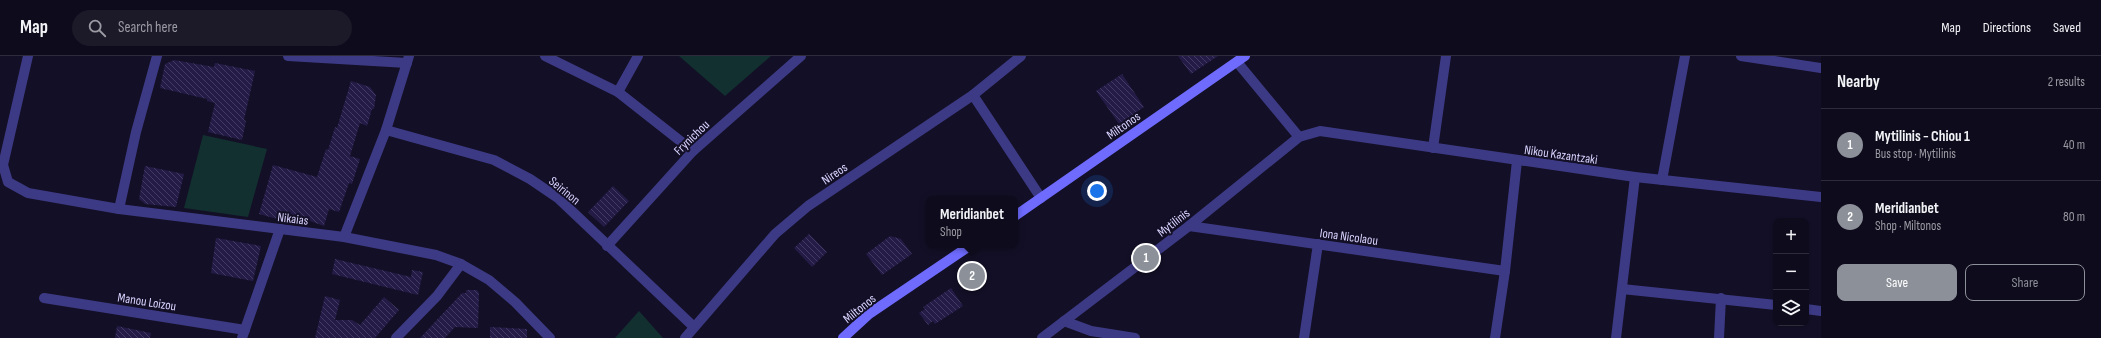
<!DOCTYPE html>
<meta charset="utf-8">
<style>
:root{--surface:#0e0b1c;--page:#1c1929;--text:#f1f3f6;--muted:#9b9ba3;--line:#2e2b3b;--accent:#8c9099}
body{margin:0;font-family:"Sofia Sans Condensed",sans-serif;background:var(--page);color:var(--text)}
.controls{position:absolute;right:12px;bottom:12px;display:grid;overflow:hidden;border-radius:8px;box-shadow:0 1px 3px #0004}
.controls button{width:36px;height:36px;display:grid;place-items:center;padding:0;border:0;border-bottom:1px solid var(--line);background:var(--surface);color:var(--text);font:20px sans-serif}
.you{position:absolute;left:1097px;top:135px;width:14px;height:14px;margin:-10px;border:3px solid #fff;border-radius:50%;background:#1a73e8;box-shadow:0 0 0 6px #1a73e833}
.badge{display:grid;place-items:center;width:26px;height:26px;border-radius:50%;background:var(--accent);color:#fff;font-size:13px;font-weight:700}
.pin{position:absolute;translate:-50% -50%;border:2px solid #fff;box-shadow:0 1px 4px #0006}
.popup{position:absolute;left:926px;top:140px;width:92px;height:52px;box-sizing:border-box;display:grid;place-content:center;border-radius:8px;background:var(--surface);filter:drop-shadow(0 1px 3px #0005);font-size:13px;white-space:nowrap;color:var(--muted)}
.popup b{font-size:15px;color:var(--text)}
.popup::after{content:'';position:absolute;left:50%;top:100%;margin-left:-8px;border:8px solid transparent;border-top-color:var(--surface)}
.list{margin:0;padding:0;list-style:none}
h2{display:flex;justify-content:space-between;align-items:center;height:52px;margin:0;padding:0 16px;font-size:17px}
h2 small{font-size:13px;font-weight:400;color:var(--muted)}
.list li{display:grid;grid-template-columns:26px 1fr auto;gap:12px;align-items:center;box-sizing:border-box;height:72px;padding:0 16px;border-top:1px solid var(--line)}
.list b{display:block;font-size:15px;white-space:nowrap}
.list p{margin:0;font-size:13px;white-space:nowrap;color:var(--muted)}
.list em{font-size:13px;font-style:normal;color:var(--muted)}
.actions{display:flex;gap:8px;padding:12px 16px}
.actions a{flex:1;padding:9px 0;border:1px solid var(--accent);border-radius:8px;text-align:center;font-size:14px;color:var(--accent)}
.actions .main{background:var(--accent);color:#fff}
.icon{flex:none;width:22px;height:22px;fill:none;stroke:currentColor;stroke-width:2;stroke-linecap:round;stroke-linejoin:round}
.map{position:relative;flex:none;width:1821px;height:282px;overflow:hidden}
header{display:flex;align-items:center;gap:24px;box-sizing:border-box;height:56px;padding:0 20px;background:var(--surface);border-bottom:1px solid var(--line)}
header strong{font-size:19px}
nav{display:flex;gap:22px;margin-inline-start:auto;font-size:14px}
.search{width:280px;height:36px;background:var(--page);display:flex;align-items:center;gap:10px;box-sizing:border-box;padding:0 14px;border-radius:22px;color:var(--muted);font-size:15px}
main{display:flex}
aside{flex:1;background:var(--surface)}
.map>svg:first-child{display:block}
.green{fill:#12302f}
.building{fill:url(#building-back-hatch)}
.lines{fill:none;stroke-linecap:round;stroke-linejoin:round}
.street{stroke:#3d3a85;stroke-width:10}
.secondary{stroke:#6f6bff;stroke-width:10}
.labels{text-anchor:middle;stroke-width:4;stroke-linejoin:round;paint-order:stroke}
.street-label{font-size:13px;fill:#d9d4ff;stroke:#130f26}
</style>
<header>
<strong>Map</strong>
<div class="search"><svg class="icon" aria-label="search" viewBox="0 0 24 24"><circle cx="10" cy="10" r="6"/><path d="M15 15l6 6"/></svg>Search here</div>
<nav><a>Map</a><a>Directions</a><a>Saved</a></nav>
</header>
<main>
<div class="map">
<svg width="1821" height="282" viewBox="0 0 1821 282">
<defs>
<pattern id="building-back-hatch" width="6" height="6" patternUnits="userSpaceOnUse"><rect width="6" height="6" fill="#241b47"/><path d="M-1 5l2 2M0 0l6 6M5-1l2 2" fill="none" stroke="#433b63"/></pattern>
</defs>
<rect width="100%" height="100%" fill="#130f26"/>
<!-- green -->
<g class="green">
<path d="M679 0H771L725 40Z"/>
<path d="M203 79 267 93 248 161 184 152Z"/>
<path d="M639 255 663 282H615Z"/>
</g>
<!-- building -->
<g class="building">
<path d="M1178 0H1218L1191 18Z"/>
<path d="M174 4 214 11 215 7 255 15 244 64 246 65 242 84 208 76 215 47 207 45V43L160 32 165 8Z"/>
<path d="M1122 18 1144 51 1119 68 1096 35Z"/>
<path d="M351 25 370 31 376 39 374 53H372L367 70 360 67 350 100 360 103 352 128 349 127 339 156 329 153 324 170 290 158 288 166 259 158 273 109 317 121 326 93 328 94 335 71 337 72Z"/>
<path d="M145 110 184 118 176 151 145 148 139 143Z"/>
<path d="M613 130 629 145 604 171 588 156Z"/>
<path d="M809 178 827 196 812 211 794 192Z"/>
<path d="M890 180 901 183 912 198 882 219 866 198Z"/>
<path d="M216 182 261 190 253 225 211 217Z"/>
<path d="M335 203 411 221 412 214 423 216 418 239 332 218Z"/>
<path d="M951 232 963 250 935 268 933 265 928 269 919 257 925 253 923 251Z"/>
<path d="M466 234H477L479 237 478 272 455 271 445 282H420L462 237H466Z"/>
<path d="M325 240 340 244 335 264H352L360 269 384 241 399 254 375 282H315Z"/>
<path d="M117 270 151 277 150 282H115Z"/>
<path d="M490 271 527 273V282H490Z"/>
</g>
<g class="lines">
<!-- street -->
<g class="street">
<path d="M28 0 3 109 8 126 28 137 119 153 344 181 436 199 461 208 489 224 515 246 550 282"/>
<path d="M288 0 407 7"/>
<path d="M545 0 618 36 693 95"/>
<path d="M1741 0 1821 12"/>
<path d="M1237 6 1299 81"/>
<path d="M618 36 638 0"/>
<path d="M973 39 1041 142"/>
<path d="M386 74 494 104 530 123 558 142 694 271"/>
<path d="M1433 92 1446 0"/>
<path d="M1662 124 1685 0"/>
<path d="M119 153 136 76 157 0"/>
<path d="M1189 170 1505 215"/>
<path d="M344 181 386 74 409 0"/>
<path d="M607 190 693 95 801 0"/>
<path d="M1622 233 1776 249"/>
<path d="M44 242 245 274"/>
<path d="M1806 253 1821 255"/>
<path d="M1064 265 1091 275 1135 282"/>
<path d="M242 282 280 173"/>
<path d="M396 282 437 240 461 208"/>
<path d="M685 282 775 178 808 150 973 39 1021 0"/>
<path d="M1042 282 1189 170 1299 81 1320 75 1635 121 1821 141"/>
<path d="M1304 282 1318 188"/>
<path d="M1495 282 1505 215 1517 105"/>
<path d="M1616 282 1635 121"/>
<path d="M1719 282 1721 242"/>
</g>
<!-- secondary -->
<g class="secondary">
<path d="M1015 160 1245 0"/>
<path d="M843 282 869 258 971 189"/>
</g>
</g>
<g class="labels">
<!-- street labels -->
<g class="street-label">
<text transform="translate(1123 69) rotate(-35)" y="5">Miltonos</text>
<text transform="translate(691 81) rotate(-44)" y="5">Frynichou</text>
<text transform="translate(1561 98) rotate(8)" y="5">Nikou Kazantzaki</text>
<text transform="translate(834 117) rotate(-34)" y="5">Nireos</text>
<text transform="translate(565 134) rotate(39)" y="5">Seirinon</text>
<text transform="translate(293 162) rotate(7)" y="5">Nikaias</text>
<text transform="translate(1173 166) rotate(-38)" y="5">Mytilinis</text>
<text transform="translate(1349 180) rotate(8)" y="5">Iona Nicolaou</text>
<text transform="translate(147 245) rotate(9)" y="5">Manou Loizou</text>
<text transform="translate(859 252) rotate(-39)" y="5">Miltonos</text>
</g>
</g>
</svg>
<div class="controls">
<button>+</button>
<button>−</button>
<button><svg class="icon" aria-label="layers" viewBox="0 0 24 24"><path d="M12 4l9 5-9 5-9-5zM3 14l9 5 9-5"/></svg></button>
</div>
<div class="you"></div>
<div class="pin badge" style="left:1146px;top:202px">1</div>
<div class="pin badge" style="left:972px;top:220px">2</div>
<div class="popup"><b>Meridianbet</b>Shop</div>
</div>
<aside>
<h2>Nearby<small>2 results</small></h2>
<ul class="list">
<li><span class="badge">1</span><div><b>Mytilinis - Chiou 1</b><p>Bus stop · Mytilinis</p></div><em>40 m</em></li>
<li><span class="badge">2</span><div><b>Meridianbet</b><p>Shop · Miltonos</p></div><em>80 m</em></li>
</ul>
<div class="actions"><a class="main">Save</a><a>Share</a></div>
</aside>
</main>
